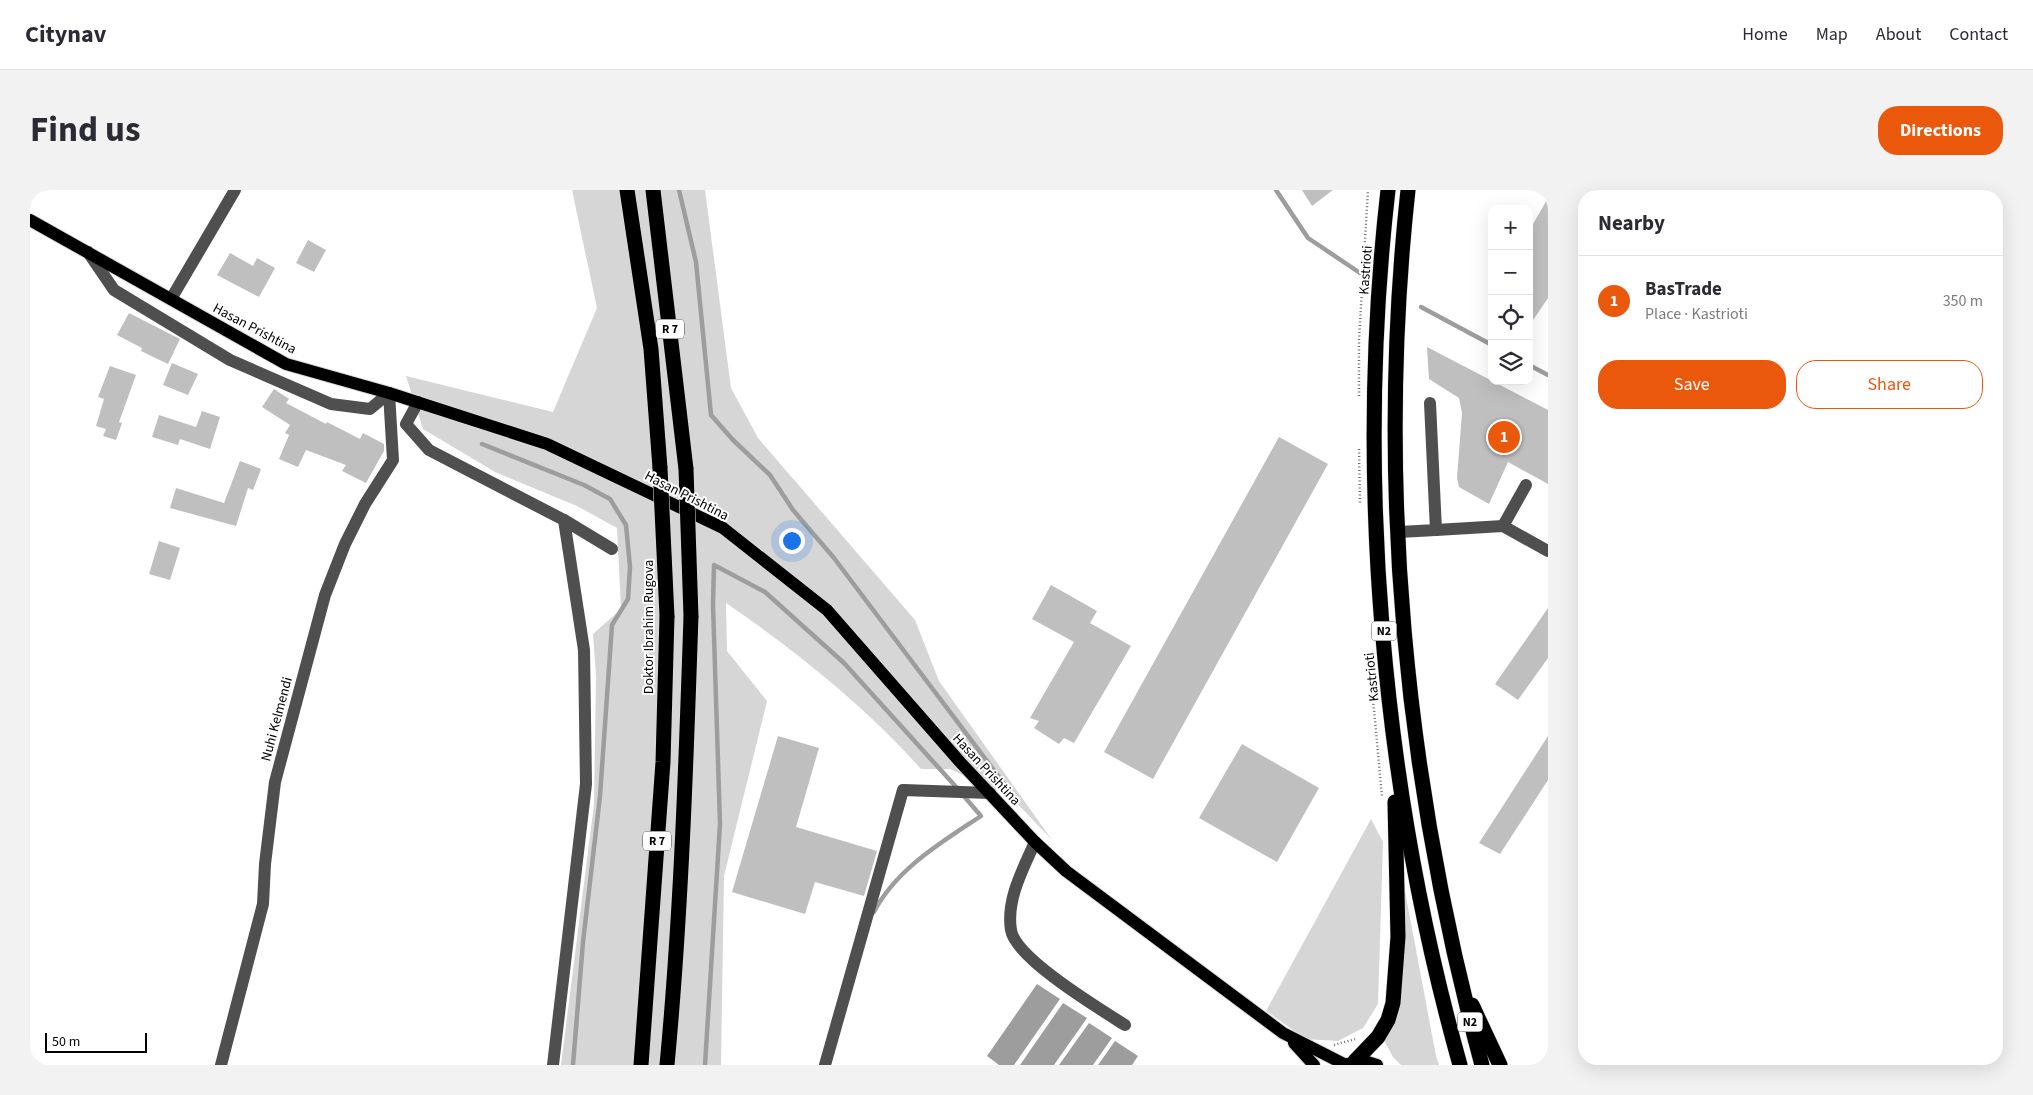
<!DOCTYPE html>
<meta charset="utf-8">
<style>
:root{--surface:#fff;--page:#f2f2f3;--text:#2b2b33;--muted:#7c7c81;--line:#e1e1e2;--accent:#ea580c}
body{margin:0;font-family:"Source Sans 3",sans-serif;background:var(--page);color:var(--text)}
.controls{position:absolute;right:15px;top:15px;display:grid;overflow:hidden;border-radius:10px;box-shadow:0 5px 20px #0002}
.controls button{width:45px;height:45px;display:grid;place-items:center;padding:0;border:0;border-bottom:1px solid var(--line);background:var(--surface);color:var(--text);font:25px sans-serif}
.scale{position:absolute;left:15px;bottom:12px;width:102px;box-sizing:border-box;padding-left:5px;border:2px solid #000;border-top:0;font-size:14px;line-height:18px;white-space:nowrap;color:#000;-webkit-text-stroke:4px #fff;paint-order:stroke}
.you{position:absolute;left:761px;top:350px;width:18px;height:18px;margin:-12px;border:4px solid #fff;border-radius:50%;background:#1a73e8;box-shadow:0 0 0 8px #1a73e833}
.badge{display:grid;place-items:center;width:32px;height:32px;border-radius:50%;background:var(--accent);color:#fff;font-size:16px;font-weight:700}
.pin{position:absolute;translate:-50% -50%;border:2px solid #fff;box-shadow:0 1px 5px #0006}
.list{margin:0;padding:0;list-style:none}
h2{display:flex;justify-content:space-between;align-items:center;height:65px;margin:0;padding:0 20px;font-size:21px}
h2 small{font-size:16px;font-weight:400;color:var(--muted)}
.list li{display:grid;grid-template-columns:32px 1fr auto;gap:15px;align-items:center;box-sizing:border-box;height:90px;padding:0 20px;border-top:1px solid var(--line)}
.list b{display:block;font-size:19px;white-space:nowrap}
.list p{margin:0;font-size:16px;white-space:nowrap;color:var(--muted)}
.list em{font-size:16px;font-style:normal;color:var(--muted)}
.actions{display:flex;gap:10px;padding:15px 20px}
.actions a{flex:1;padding:11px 0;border:1px solid var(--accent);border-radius:20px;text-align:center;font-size:18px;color:var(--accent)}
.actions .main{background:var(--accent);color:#fff}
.icon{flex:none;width:28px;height:28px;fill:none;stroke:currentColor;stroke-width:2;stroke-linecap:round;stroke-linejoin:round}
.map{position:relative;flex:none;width:1518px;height:875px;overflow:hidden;border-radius:20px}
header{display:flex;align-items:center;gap:30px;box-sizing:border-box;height:70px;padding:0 25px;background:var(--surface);border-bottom:1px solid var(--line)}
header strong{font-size:24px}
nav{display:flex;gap:28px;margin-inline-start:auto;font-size:18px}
.intro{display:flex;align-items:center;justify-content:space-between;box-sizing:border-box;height:120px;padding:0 30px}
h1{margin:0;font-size:35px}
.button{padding:12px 22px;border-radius:20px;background:var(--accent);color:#fff;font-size:18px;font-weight:700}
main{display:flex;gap:30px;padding:0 30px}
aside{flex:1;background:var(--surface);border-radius:20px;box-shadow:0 5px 20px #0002}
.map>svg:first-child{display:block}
.green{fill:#d6d6d6}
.water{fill:#9d9d9d}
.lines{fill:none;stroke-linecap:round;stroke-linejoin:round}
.stream{stroke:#9d9d9d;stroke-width:4.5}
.building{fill:#bfbfbf}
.major-casing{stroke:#dbdbdb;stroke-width:14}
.highway-casing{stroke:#dbdbdb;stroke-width:16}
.path{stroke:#717171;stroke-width:2.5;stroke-dasharray:1 2.5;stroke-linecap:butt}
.minor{stroke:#4f4f4f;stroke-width:12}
.major{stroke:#000;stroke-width:12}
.highway{stroke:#000;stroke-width:15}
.highway-bridge-casing{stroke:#dbdbdb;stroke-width:16;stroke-linecap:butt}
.highway-bridge{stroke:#000;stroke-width:15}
.labels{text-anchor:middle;stroke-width:4;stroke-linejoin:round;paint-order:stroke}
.shield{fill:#fff;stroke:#4c4c4c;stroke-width:1}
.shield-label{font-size:12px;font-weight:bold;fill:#000}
.street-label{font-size:14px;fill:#000;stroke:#fff}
</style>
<header>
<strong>Citynav</strong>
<nav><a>Home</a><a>Map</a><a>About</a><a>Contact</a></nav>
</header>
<div class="intro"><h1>Find us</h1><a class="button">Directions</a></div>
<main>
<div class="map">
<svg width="1518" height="875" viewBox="0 0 1518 875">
<rect width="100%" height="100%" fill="#fff"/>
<!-- green -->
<g class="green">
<path d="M542 0H675L701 198 728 248 885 430 909 491 1022 650 981 607 920 579H891C834 515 766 461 696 413L697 461 737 511 694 686 691 875H531L564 614 566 486 563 444 591 419 587 338 547 316 465 282 393 239 376 186 523 222 567 118Z"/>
<path d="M1341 629 1353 652 1348 814 1333 838 1308 851 1276 849 1236 821Z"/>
<path d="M1374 696 1406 866 1409 875H1371L1363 867 1354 850 1371 785Z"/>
</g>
<!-- water -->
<g class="water">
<path d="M1007 794 1030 809 984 875H969L957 866Z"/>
<path d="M1033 813 1057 828 1024 875H990Z"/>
<path d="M1059 833 1082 848 1063 875H1029Z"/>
<path d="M1085 851 1108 866 1102 875H1068Z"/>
</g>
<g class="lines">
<!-- stream -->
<g class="stream">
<path d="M649 0 666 72 681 225 703 250 740 285 763 320 804 368 975 595"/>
<path d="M1246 0 1278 48 1330 83"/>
<path d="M1391 117 1462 155"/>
<path d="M1499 175 1518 185"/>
<path d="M452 254 554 295 580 309 596 335 600 377 598 409 582 435 570 606 553 752 543 875"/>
<path d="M844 722C866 679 912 652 951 626L932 604"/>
<path d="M675 875 690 634 683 415 684 375 735 402 814 473 927 598"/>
</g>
</g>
<!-- building -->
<g class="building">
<path d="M1272 0H1303L1282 16Z"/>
<path d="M1518 8V108L1499 136V41Z"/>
<path d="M278 50 296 60 284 82 266 73Z"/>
<path d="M200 63 223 76 227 68 245 78 229 107 187 85Z"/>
<path d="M99 123 150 149 138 174 111 161 112 158 87 145Z"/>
<path d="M1397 157 1518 220V294L1478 272 1459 314 1429 297 1427 288 1432 223 1429 208 1399 189Z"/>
<path d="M142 173 168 184 158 205 133 195Z"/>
<path d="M80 176 106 185 89 232 92 233 86 250 73 246 76 239 66 236 74 209 68 207Z"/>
<path d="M244 199 259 209 256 213 296 234 297 232 330 249 333 243 354 254V261L336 293 312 281 316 275 276 260 268 277 249 269 259 245 255 243 260 235 232 217Z"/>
<path d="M172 221 190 227 180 259 150 249 148 255 122 247 129 225 166 237Z"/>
<path d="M1249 247 1298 274 1123 589 1074 562Z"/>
<path d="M210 271 231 279 223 300 218 298 206 336 140 318 146 298 194 313Z"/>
<path d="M129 351 150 358 140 390 119 384Z"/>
<path d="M1021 395 1067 421 1060 433 1101 456 1044 553 1034 548 1029 554 1004 538 1009 531 1000 528 1044 452 1002 429Z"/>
<path d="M1518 418V468L1488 510 1465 494Z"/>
<path d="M748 546 789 558 766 637 847 661 834 706 785 692 775 724 702 702Z"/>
<path d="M1518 546V590L1470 664 1449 653Z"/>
<path d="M1212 554 1289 598 1247 672 1169 628Z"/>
</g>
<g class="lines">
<defs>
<g id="major">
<path d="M0 30 256 174 359 203 517 254 693 338 797 420 930 572 1005 652 1036 681 1253 843 1316 875"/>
<path d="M1264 853 1284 875"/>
<path d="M1318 874 1334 871 1347 875"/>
</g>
<g id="highway">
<path d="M597 0 621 159 630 278"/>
<path d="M623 0 656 279"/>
<path d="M1358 0C1325 287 1352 597 1430 875"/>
<path d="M1378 0C1346 293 1375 591 1452 875"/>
<path d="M1442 815 1470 875"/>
<path d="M1325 871 1348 847 1358 830 1363 813 1368 747 1365 612"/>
<path d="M611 875 633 572 637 426"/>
<path d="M637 875C651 726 656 576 661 426"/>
</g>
</defs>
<!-- major casing -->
<use href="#major" class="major-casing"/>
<!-- highway casing -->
<use href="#highway" class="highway-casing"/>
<!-- path -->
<g class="path">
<path d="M1329 206V150L1338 0"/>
<path d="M1329 259 1330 313"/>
<path d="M1341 486 1352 607"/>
<path d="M1304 855 1325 849"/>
</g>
<!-- minor -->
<g class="minor">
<path d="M58 62 84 100 200 170 301 214 340 219 359 203"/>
<path d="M141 109 205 0"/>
<path d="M388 212 376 234 399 260 534 330 554 460 556 594 523 875"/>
<path d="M534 330 582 359"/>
<path d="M1473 336 1518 361"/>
<path d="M1406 340 1473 336 1496 295"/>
<path d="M1369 342 1406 340 1400 213"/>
<path d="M1005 652C993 679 976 710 981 740 985 768 1070 819 1095 835"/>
<path d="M191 875 233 714 235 674 245 592 295 405 315 354 335 314 363 270 359 203"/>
<path d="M795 875 873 600 960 603"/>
</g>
<!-- major -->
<use href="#major" class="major"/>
<!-- highway -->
<use href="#highway" class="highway"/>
<defs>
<g id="highway-bridge">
<path d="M630 278 637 426"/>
<path d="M656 279 661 426"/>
</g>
</defs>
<!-- highway-bridge casing -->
<use href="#highway-bridge" class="highway-bridge-casing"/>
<!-- highway-bridge -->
<use href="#highway-bridge" class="highway-bridge"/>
</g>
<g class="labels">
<!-- shield labels -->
<g class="shield">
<rect x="626" y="129.5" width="28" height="19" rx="4"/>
<rect x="1341.5" y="431.5" width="25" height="19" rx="4"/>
<rect x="613" y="641.5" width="28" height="19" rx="4"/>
<rect x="1427.5" y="822.5" width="25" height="19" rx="4"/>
</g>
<g class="shield-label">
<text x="640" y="143">R 7</text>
<text x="1354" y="445">N2</text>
<text x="627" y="655">R 7</text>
<text x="1440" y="836">N2</text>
</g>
<!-- street labels -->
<g class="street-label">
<text transform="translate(1335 80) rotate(-86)" y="5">Kastrioti</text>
<text transform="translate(225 138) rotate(28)" y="5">Hasan Prishtina</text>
<text transform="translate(657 305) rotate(27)" y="5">Hasan Prishtina</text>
<text transform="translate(618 437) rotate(-90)" y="5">Doktor Ibrahim Rugova</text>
<text transform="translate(1341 487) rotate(-96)" y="5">Kastrioti</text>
<text transform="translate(246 529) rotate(-75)" y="5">Nuhi Kelmendi</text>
<text transform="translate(957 579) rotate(47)" y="5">Hasan Prishtina</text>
</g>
</g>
</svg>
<div class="controls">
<button>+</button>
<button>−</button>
<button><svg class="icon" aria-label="locate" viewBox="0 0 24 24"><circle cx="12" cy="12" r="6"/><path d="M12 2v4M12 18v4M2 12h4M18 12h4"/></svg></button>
<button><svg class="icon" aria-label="layers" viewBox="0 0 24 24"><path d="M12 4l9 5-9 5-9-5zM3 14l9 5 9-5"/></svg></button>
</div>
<div class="scale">50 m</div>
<div class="you"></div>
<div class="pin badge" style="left:1474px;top:247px">1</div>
</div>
<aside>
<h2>Nearby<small></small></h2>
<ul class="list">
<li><span class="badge">1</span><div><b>BasTrade</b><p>Place · Kastrioti</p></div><em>350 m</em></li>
</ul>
<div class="actions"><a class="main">Save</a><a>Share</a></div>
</aside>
</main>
